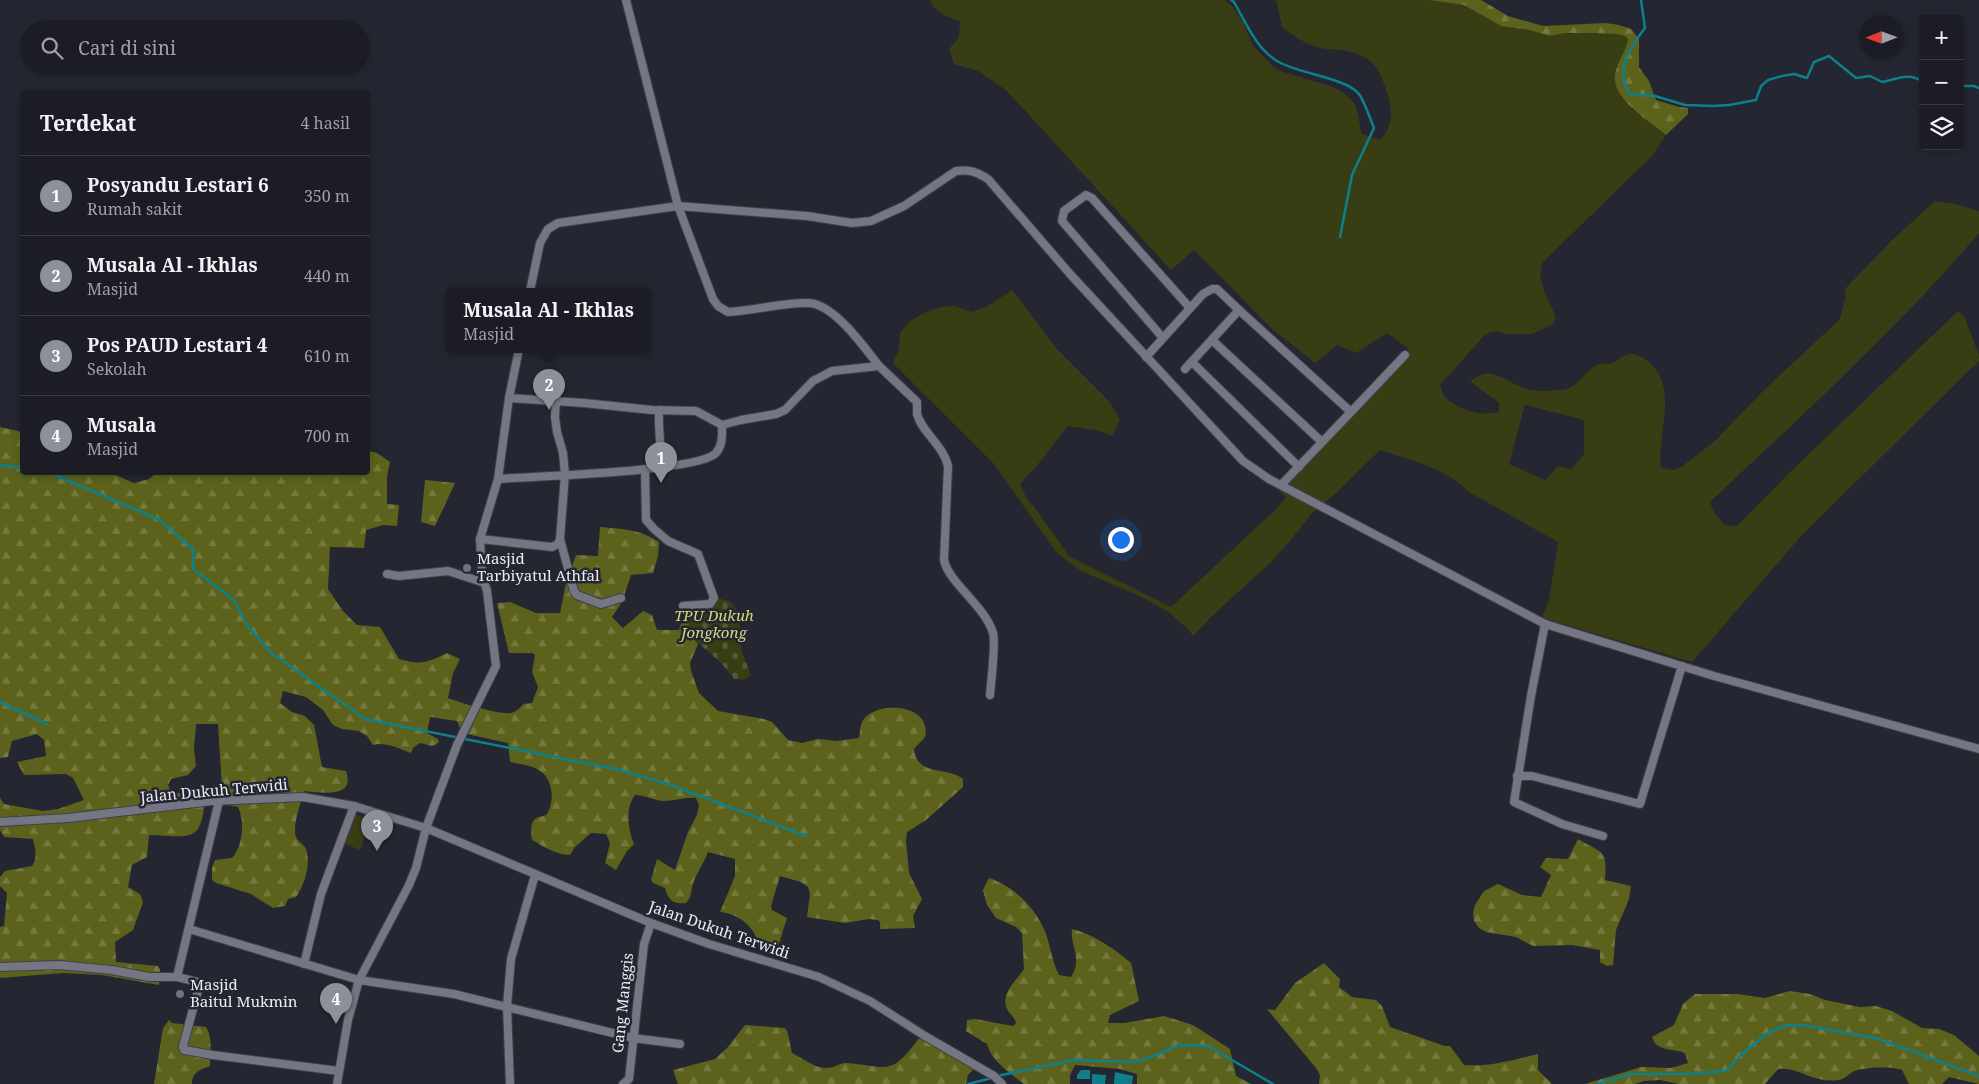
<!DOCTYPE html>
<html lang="id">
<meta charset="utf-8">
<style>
:root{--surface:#1b1c25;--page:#24252d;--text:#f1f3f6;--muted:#a0a1a7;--line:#393a42;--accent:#8c9099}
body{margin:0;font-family:"Noto Serif",serif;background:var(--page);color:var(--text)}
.controls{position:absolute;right:15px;top:15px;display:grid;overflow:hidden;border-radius:5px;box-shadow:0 2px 8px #0003}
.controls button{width:45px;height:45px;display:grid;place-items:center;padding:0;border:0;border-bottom:1px solid var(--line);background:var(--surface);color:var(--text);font:25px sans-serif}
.compass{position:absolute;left:1859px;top:15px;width:45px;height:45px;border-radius:50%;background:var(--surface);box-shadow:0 2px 8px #0003;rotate:269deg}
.you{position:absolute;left:1120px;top:539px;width:18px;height:18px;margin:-12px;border:4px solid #fff;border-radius:50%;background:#1a73e8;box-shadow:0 0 0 8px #1a73e833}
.badge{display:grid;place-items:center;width:32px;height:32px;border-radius:50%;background:var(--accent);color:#fff;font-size:16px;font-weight:700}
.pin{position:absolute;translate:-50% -41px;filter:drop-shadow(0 1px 2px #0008)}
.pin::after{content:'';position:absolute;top:26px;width:18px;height:15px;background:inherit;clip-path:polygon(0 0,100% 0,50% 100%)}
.popup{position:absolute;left:446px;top:288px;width:205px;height:65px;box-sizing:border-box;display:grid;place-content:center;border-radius:5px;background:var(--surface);filter:drop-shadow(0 1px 4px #0005);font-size:16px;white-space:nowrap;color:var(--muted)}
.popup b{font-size:19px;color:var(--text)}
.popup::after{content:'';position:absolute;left:50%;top:100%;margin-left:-10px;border:10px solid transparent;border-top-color:var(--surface)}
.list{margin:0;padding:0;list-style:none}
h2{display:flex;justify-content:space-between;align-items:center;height:65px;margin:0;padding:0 20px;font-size:21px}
h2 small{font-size:16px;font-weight:400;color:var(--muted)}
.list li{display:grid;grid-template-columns:32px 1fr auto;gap:15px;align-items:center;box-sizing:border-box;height:80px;padding:0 20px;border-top:1px solid var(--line)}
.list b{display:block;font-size:19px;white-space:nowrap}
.list p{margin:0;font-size:16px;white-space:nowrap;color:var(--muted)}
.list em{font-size:16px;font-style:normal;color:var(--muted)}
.icon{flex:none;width:28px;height:28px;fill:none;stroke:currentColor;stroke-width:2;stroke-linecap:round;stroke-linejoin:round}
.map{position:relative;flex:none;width:1979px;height:1084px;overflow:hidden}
.search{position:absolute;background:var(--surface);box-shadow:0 2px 8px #0003;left:20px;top:20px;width:350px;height:55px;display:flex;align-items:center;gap:12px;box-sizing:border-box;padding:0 18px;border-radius:28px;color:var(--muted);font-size:19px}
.panel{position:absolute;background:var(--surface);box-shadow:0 2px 8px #0003;left:20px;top:90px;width:350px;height:385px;border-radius:5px}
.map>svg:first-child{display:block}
.green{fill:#393d14;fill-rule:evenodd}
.forest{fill:url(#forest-firs)}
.cemetery{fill:url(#cemetery-stones)}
.water{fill:url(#water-ripples)}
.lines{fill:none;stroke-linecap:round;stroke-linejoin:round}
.stream{stroke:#0c818c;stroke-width:2.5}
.minor-casing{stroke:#3f4048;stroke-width:10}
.minor{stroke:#747683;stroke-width:8}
.worship-dot{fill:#6b7280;stroke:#242631;stroke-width:2}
.labels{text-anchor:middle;stroke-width:5;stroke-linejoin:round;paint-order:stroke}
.poi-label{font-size:15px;fill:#ebecf4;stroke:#242631;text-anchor:start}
.park-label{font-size:15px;font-style:italic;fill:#d1dc7b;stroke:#242631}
.street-label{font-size:15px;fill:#ebecf4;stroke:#242631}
</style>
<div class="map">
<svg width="1979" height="1084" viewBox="0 0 1979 1084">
<defs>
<pattern id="forest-firs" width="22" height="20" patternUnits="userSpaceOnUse" patternTransform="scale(1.25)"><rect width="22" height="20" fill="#5c621c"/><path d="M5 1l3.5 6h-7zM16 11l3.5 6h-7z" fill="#74793e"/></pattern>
<pattern id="cemetery-stones" width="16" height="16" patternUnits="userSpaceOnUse" patternTransform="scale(1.25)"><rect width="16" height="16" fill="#393d14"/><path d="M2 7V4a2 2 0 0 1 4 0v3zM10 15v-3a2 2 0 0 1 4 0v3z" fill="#565937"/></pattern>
<pattern id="water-ripples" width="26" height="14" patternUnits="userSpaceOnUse" patternTransform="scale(1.25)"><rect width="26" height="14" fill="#0c818c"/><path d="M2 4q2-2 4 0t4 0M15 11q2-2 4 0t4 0" fill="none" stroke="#26676e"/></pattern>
</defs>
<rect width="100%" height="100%" fill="#242631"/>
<!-- green -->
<g class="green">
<path d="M930 0H1225L1233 7 1243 22 1254 47 1277 70 1333 87C1362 103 1355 107 1362 134L1381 140C1392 126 1393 113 1388 96 1380 70 1375 57 1347 51 1338 49 1329 50 1320 48 1305 44 1294 36 1282 27L1276 0H1429L1464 5 1501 26 1530 30 1549 36 1565 33H1591L1616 34 1625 36 1628 39 1619 91 1633 110 1651 122 1666 135 1652 156 1543 262C1535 280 1549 300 1556 317L1553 324 1532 334H1506L1499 332H1491L1484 336 1440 385C1441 389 1443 394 1445 397 1458 410 1482 417 1499 412V403L1470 381C1474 379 1479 375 1484 374 1496 371 1512 384 1523 388 1535 392 1547 391 1560 390 1577 390 1583 372 1597 365 1601 363 1608 365 1612 363 1618 361 1623 355 1629 354 1634 353 1642 357 1646 360 1681 385 1656 434 1661 468L1672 470 1681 467 1714 442 1763 391 1840 319 1846 295 1845 289 1892 240 1935 201 1955 204 1979 211V233C1897 330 1802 415 1710 502L1714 513 1725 525 1737 526 1789 473 1958 311 1964 316 1979 355V361L1803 534 1692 662 1542 618 1549 600 1558 542 1469 492C1446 468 1410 460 1380 450L1334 495 1312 513 1290 541 1270 563 1212 616 1193 636 1188 629 1167 611 1137 595 1081 571 1057 553 993 463 893 363 899 349 900 333 910 321 924 313 940 307 955 306 971 312 986 307 1012 290 1057 349 1108 400 1120 419 1112 436 1100 431 1068 426 1039 463 1020 484 1027 499 1033 505 1069 556 1171 607 1276 509 1286 497 1279 491 1301 471 1409 349 1387 333 1356 353 1337 345 1315 363 1272 329 1194 250 1171 270 1007 91 978 71 954 64 949 49 959 37 960 21C948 17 935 14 930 0ZM1525 405 1584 420V454L1572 469 1558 466 1545 480 1509 464Z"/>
<path d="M354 814 371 820 360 850 343 843Z"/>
</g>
<!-- forest -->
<g class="forest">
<path d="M1429 0H1481L1508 16 1543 26 1606 23 1619 25 1631 29 1639 39V67L1649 81 1656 100 1679 107 1688 108V114L1666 135C1650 121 1612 100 1615 75 1617 62 1626 52 1628 39L1625 36 1616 34 1591 33H1565L1549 36 1530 30 1501 26 1464 5Z"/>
<path d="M0 427 22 432V472L111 473 134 483 149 479 157 472H368V451L377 453 390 462 387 477V504L399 505 397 526 383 525 366 530 364 548 330 547 328 589 343 611 357 625 380 627 399 659C421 665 427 663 447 653L460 659 453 673 448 698C461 703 499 715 511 713 517 712 520 707 524 704L532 703 538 687 532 672 535 655 532 653H509L497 603 510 602 536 613H560L566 583 576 555 598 556 600 527C623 529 639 529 659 542L658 556 653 573 631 575 622 602 612 617 623 628 643 611 652 615 657 630H679L686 608 693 607V638L698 644 690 663 691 671 699 693 718 711 764 719 772 722 788 740 802 743 818 739 836 741 859 738C860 733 860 726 862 722 871 703 919 702 925 726 926 729 926 734 925 737 922 741 917 745 914 749 917 777 947 766 963 779V787L926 820 907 832 906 841 909 873 922 899 913 916 915 928 880 929V922L878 920 869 919 845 923 807 917 810 894 808 887 801 882 780 876 771 906 772 910 787 918 778 947 776 950 769 952 759 947C756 927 739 914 720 912L735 876V859L708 852C704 863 698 871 694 881 690 890 693 896 686 903 673 904 669 901 665 888L653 883 651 880 657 859 675 870 688 832 697 815 699 805 696 798C685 797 675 801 663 801 653 800 645 795 635 795 625 808 628 830 634 844L627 851 616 870 605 863 610 843 606 834 591 833 575 847 570 855C556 855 543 846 532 840 531 832 529 820 539 817 542 816 545 816 547 814 555 802 553 779 540 771 532 765 520 764 510 762L508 743 462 733 457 721 430 717 427 733 438 739 439 742C432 749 428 744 420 743L413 748 411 753C400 749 385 741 373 745L367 736 359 731 342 729 333 725 323 710 306 697 283 691 280 703 292 712 305 716 314 725 322 767 346 771C356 800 320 792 304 791 301 802 292 826 296 837 298 842 304 844 306 849 311 864 305 884 296 897L288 899 285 906 273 908 251 894 216 883 212 880V868L215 860 232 858C243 846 245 821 238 807L227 805 222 788 218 724H196L194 749 196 766 188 775 171 779 168 785 171 793H195L205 797C202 845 189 836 149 835L147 857 132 865 128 887 140 894 143 902 133 930 115 942 116 962 158 966 160 970 159 985 102 975 63 973 0 978V927L4 926 7 893 0 886V877L5 871 32 866C38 858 35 848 33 839L4 837 0 830V798L4 804 43 811 58 809 84 800 73 778 66 774 24 775 17 762 46 756 44 740 37 734 12 741 8 757 0 758Z"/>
<path d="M425 480 455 483 435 526 421 522Z"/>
<path d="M1578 839C1604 854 1607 850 1605 880L1631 886 1629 899 1616 930 1613 965 1607 966 1600 962V950L1572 945 1533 946 1516 937 1486 932 1479 928 1474 921 1473 913 1475 905 1484 891 1498 884 1522 895 1541 897 1551 875 1540 867 1546 858 1568 859Z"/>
<path d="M989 878C1014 886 1037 909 1046 934 1051 948 1052 961 1059 975L1071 977C1083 958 1070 947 1072 929 1093 934 1115 949 1131 963L1139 1001 1110 1015 1108 1023H1125L1164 1016 1193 1025 1230 1049 1236 1076 1251 1084H1137V1074L1120 1069 1075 1065 1070 1075V1084H1024C1010 1073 991 1061 987 1044L966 1031 967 1020 975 1019 1013 1026 1016 1023C1015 1017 1010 1015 1007 1009 1000 993 1017 980 1024 969L1022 933 1016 927 996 918 987 905 983 890Z"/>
<path d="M1324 963 1340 979 1339 987 1352 997 1376 1000 1382 1006 1390 1027 1445 1046H1450L1464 1065C1489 1067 1513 1060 1538 1054V1070L1552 1084H1319L1320 1075 1316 1068 1267 1009 1275 1010 1295 983Z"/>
<path d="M1790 991 1810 994 1825 1000 1860 1007 1876 1006 1892 1011 1922 1028 1939 1029 1954 1035 1979 1056V1084L1949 1077 1942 1084H1909L1902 1070C1892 1066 1862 1067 1852 1072 1848 1075 1844 1079 1839 1080 1814 1084 1798 1066 1778 1069L1765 1084H1679L1660 1080 1644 1081 1635 1084H1585L1641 1067 1671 1068 1688 1063 1685 1053C1673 1048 1656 1052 1652 1037L1674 1025 1683 1004 1695 994H1737L1765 998Z"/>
<path d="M169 1020 172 1023 206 1027C213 1038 210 1053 210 1066 200 1070 192 1072 192 1084H154L163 1028Z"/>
<path d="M745 1025 784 1028 787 1030 792 1053C802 1058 816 1069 827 1068 834 1068 840 1063 846 1063 888 1066 890 1078 919 1038L976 1067 968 1075 966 1084H678L673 1070 715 1059 727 1048Z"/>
</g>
<!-- cemetery -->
<path class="cemetery" d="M716 598 730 601 739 613 741 649 751 675 744 680 734 679C729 673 724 666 718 660 700 643 676 632 697 603Z"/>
<!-- water -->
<g class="water">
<path d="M1081 1070H1090V1079H1077V1075Z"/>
<path d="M1115 1072 1133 1076 1132 1084H1114Z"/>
<path d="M1092 1074 1106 1075 1105 1084H1092Z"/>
</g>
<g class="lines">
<!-- stream -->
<g class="stream">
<path d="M1231 0 1234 2C1246 23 1256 48 1277 61 1296 73 1345 78 1358 93 1364 99 1370 119 1374 128L1352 175 1340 237"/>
<path d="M1641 0 1645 28C1631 46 1613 72 1630 94L1655 96 1685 105 1713 106 1729 105 1756 100 1761 86 1768 80 1782 76 1794 74 1807 78 1814 62 1829 56 1856 78 1870 76 1882 82C1897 79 1909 72 1923 82"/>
<path d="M1960 86H1974L1979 88"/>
<path d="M0 465 22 468"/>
<path d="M48 472 158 519 193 549V569L234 600 247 625 270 652 365 719 620 770 668 784 806 836"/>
<path d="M0 702 47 724"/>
<path d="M997 1076 1074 1060 1133 1062 1146 1059 1179 1045 1208 1046 1273 1084"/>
<path d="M968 1084 992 1078"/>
<path d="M1597 1084 1631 1074H1689L1726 1071 1739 1057 1766 1034 1785 1025H1803L1879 1039 1979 1076"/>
</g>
<defs>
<g id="minor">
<path d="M626 0 678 206 713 299 718 306 728 312C755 311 782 302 809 303 835 305 864 347 879 366"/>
<path d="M530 291 540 243 548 229 558 223 678 206 807 216 852 223 871 221 904 206 956 171C969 169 977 172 988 179L1070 274 1243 461 1269 479 1545 624 1714 676 1979 749"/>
<path d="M1163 338 1062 221 1064 211 1086 195 1092 198 1190 308"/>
<path d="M1212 340 1322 442"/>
<path d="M1146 357 1203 294 1212 289H1217L1239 310"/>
<path d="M1192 362 1299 467"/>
<path d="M1185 369 1239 310 1351 412 1282 484"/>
<path d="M557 382 555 417 557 432 563 453 565 474 560 539 574 591 577 595 601 604 621 598"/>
<path d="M509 398 584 403 652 410 696 411 722 425 741 420 776 414 785 410 813 381 832 371 879 366 917 402C917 405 917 410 917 414 921 431 943 445 948 466L944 560C948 582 985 606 993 633 996 643 991 682 990 695"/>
<path d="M659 410C658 429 661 447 662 467"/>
<path d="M1351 412 1405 355"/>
<path d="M645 469 646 520 654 529 668 541 698 554 714 598 710 604 683 606"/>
<path d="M498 479C534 476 693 472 715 454 723 446 722 435 722 425"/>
<path d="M480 539 552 547 558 544 560 539"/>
<path d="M387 574 399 576 448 571 485 583"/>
<path d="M1545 624 1531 696 1514 802 1562 824 1603 836"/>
<path d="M1517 776H1532L1640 804 1682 666"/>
<path d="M0 822 68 818 212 801 303 797 354 806 426 828 651 923 709 944 819 977 870 1001 925 1036 994 1076 1002 1084"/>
<path d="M189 929 359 980 454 994 633 1038 680 1044"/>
<path d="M304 964 321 894 354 806"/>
<path d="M0 967 59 965 112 970 149 977H177L198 982 199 987 183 1046 184 1050 213 1055 339 1071"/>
<path d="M177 977 219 801"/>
<path d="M337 1084 348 1020 359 980 409 885 416 868 426 828 457 745 496 666 487 591 482 574 480 539 498 479 509 398 519 349"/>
<path d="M510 1084 507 1006 511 959 535 875"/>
<path d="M623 1084 629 1079 644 944 651 923"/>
</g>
</defs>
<!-- minor casing -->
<use href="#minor" class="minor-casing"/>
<!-- minor -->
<use href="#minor" class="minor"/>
</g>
<!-- markers -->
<g class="worship-dot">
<circle cx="467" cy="568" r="5"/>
<circle cx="180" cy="994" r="5"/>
</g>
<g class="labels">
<!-- poi labels -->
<g class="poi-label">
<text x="477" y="564">Masjid<tspan x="477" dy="17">Tarbiyatul Athfal</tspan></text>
<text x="190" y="990">Masjid<tspan x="190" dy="17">Baitul Mukmin</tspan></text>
</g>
<!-- park labels -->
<g class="park-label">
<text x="714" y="621">TPU Dukuh<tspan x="714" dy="17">Jongkong</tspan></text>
</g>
<!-- street labels -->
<g class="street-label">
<text transform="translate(214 791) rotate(-5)" y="5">Jalan Dukuh Terwidi</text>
<text transform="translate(719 930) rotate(19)" y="5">Jalan Dukuh Terwidi</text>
<text transform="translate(623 1003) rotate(-84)" y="5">Gang Manggis</text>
</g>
</g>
</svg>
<div class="controls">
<button>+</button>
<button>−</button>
<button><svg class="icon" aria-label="layers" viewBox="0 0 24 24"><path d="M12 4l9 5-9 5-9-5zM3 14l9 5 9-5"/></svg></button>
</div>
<svg class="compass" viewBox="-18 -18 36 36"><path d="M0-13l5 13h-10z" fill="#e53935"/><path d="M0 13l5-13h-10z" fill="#a0a1a7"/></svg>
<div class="you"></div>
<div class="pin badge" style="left:661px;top:483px">1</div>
<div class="pin badge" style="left:549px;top:410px">2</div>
<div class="popup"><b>Musala Al - Ikhlas</b>Masjid</div>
<div class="pin badge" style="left:377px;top:851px">3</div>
<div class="pin badge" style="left:336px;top:1024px">4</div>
<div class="search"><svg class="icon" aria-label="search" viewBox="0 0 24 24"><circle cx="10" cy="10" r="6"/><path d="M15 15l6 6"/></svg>Cari di sini</div>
<section class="panel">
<h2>Terdekat<small>4 hasil</small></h2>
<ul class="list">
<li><span class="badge">1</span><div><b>Posyandu Lestari 6</b><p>Rumah sakit</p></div><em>350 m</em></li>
<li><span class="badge">2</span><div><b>Musala Al - Ikhlas</b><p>Masjid</p></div><em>440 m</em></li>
<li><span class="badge">3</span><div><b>Pos PAUD Lestari 4</b><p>Sekolah</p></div><em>610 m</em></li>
<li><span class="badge">4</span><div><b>Musala</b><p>Masjid</p></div><em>700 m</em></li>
</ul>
</section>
</div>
